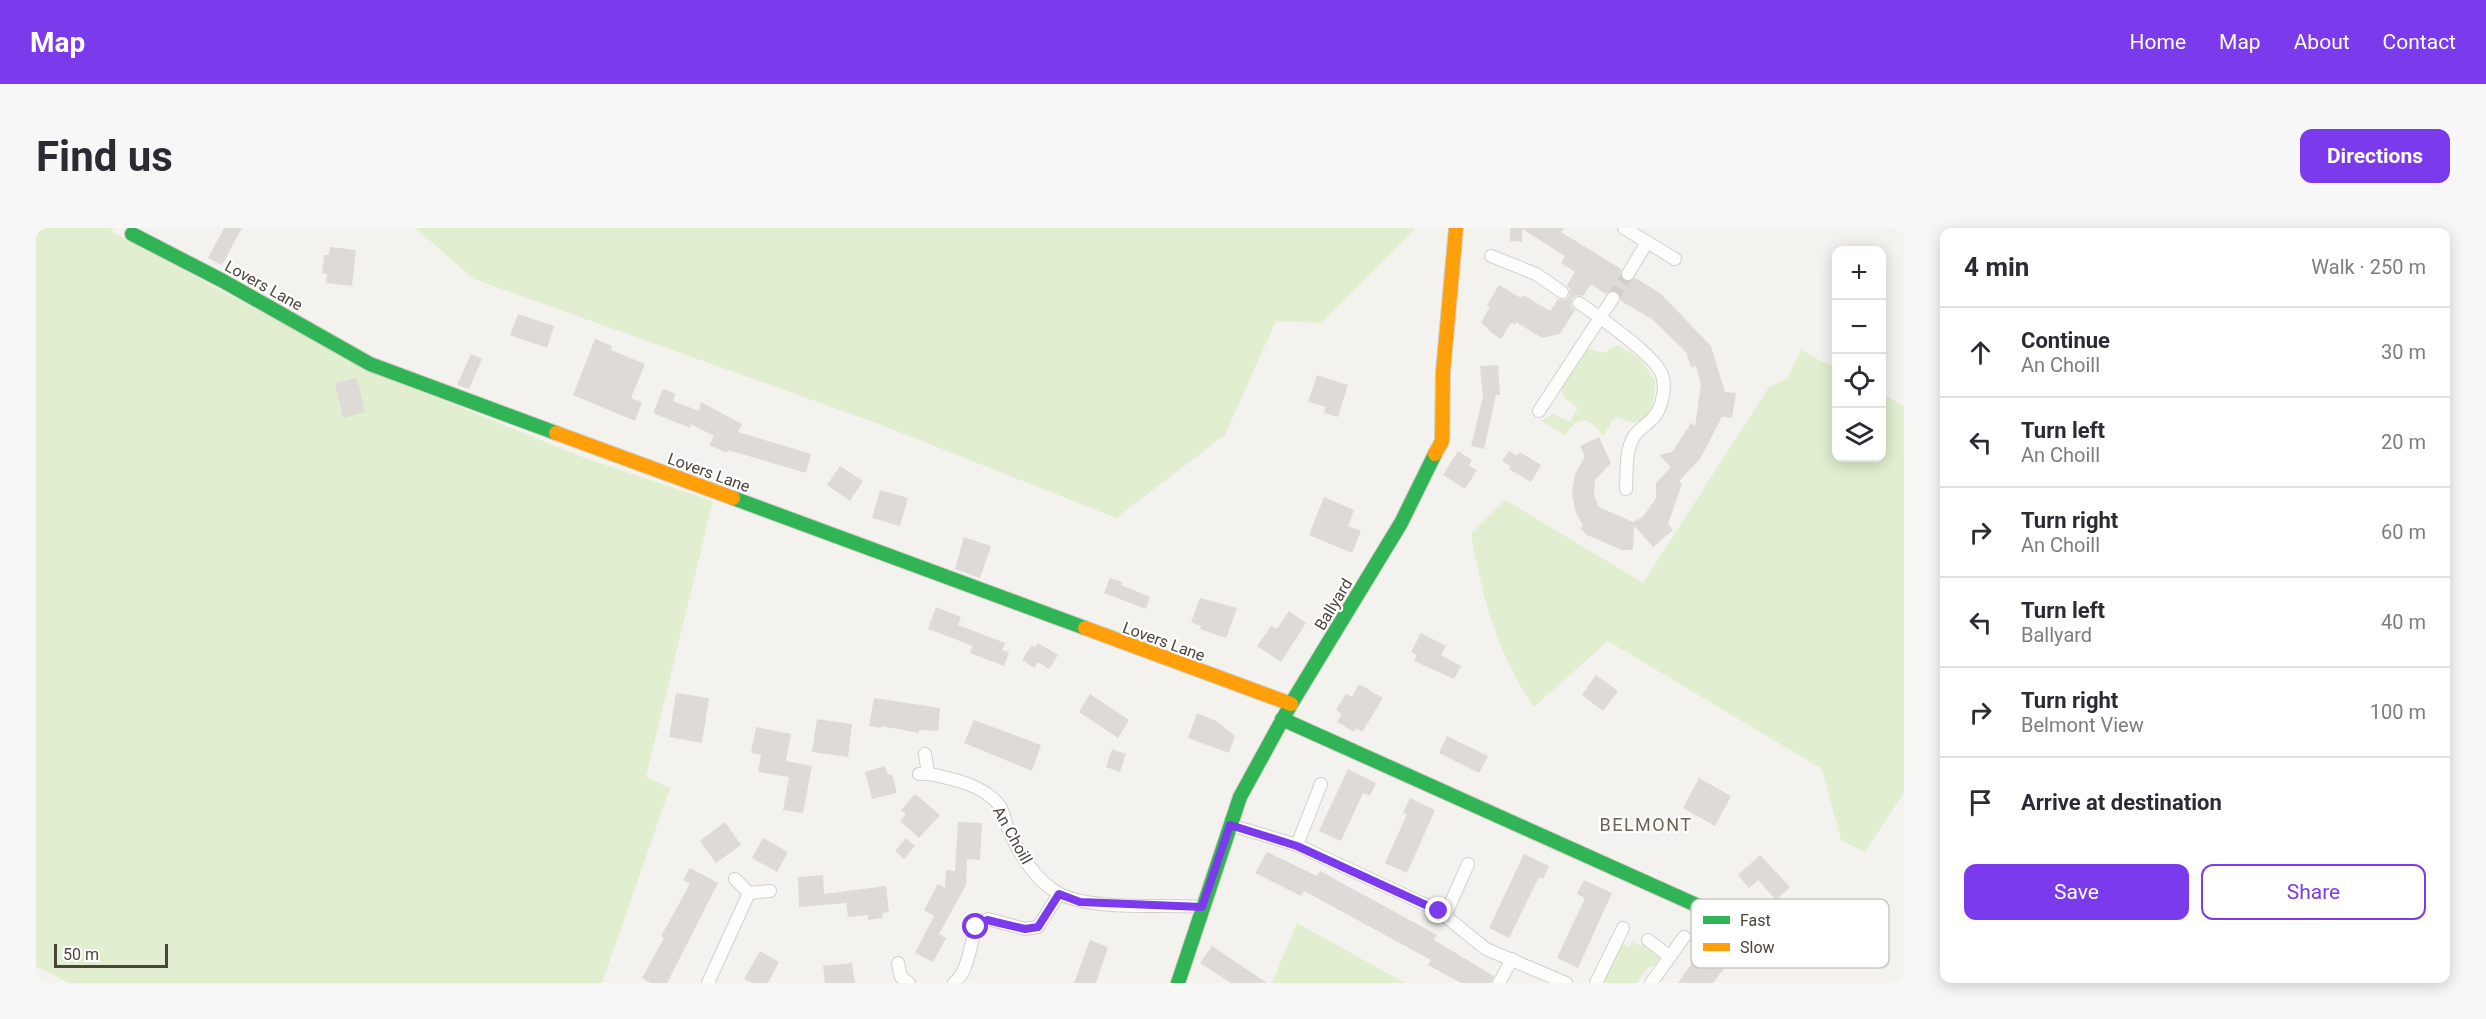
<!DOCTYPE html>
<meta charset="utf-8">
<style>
:root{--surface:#fff;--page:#f7f7f7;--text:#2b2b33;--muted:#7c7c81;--line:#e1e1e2;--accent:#7c3aed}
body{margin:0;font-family:Roboto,sans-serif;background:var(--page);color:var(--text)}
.controls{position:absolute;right:18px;top:18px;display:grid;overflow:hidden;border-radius:12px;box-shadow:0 3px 15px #0003}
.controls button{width:54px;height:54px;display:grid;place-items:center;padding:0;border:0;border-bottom:2px solid var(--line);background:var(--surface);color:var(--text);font:30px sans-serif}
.scale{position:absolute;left:18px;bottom:15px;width:114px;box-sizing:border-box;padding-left:6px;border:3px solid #4b4439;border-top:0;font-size:16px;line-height:21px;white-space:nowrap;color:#4b4439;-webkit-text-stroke:4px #fff;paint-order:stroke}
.stop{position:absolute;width:18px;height:18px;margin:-14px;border:4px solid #7c3aed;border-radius:50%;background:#fff}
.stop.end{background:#7c3aed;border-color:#fff;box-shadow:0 2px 6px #0008}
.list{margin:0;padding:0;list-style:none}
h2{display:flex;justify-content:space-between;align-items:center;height:78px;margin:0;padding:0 24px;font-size:26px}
h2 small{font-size:20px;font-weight:400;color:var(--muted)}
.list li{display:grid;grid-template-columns:39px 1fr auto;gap:18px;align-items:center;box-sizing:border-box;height:90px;padding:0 24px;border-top:2px solid var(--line)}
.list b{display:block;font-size:22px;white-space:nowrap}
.list p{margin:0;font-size:20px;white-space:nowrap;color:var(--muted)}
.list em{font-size:20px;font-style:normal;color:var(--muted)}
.actions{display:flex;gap:12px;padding:18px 24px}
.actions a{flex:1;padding:14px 0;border:2px solid var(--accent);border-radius:12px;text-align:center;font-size:21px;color:var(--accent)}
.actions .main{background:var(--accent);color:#fff}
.icon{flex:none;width:33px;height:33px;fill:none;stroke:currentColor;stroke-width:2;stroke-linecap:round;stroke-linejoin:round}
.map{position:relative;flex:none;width:1868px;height:755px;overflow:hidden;border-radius:12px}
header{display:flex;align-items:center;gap:36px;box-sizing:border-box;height:84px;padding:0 30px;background:var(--accent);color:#fff}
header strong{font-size:28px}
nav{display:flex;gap:33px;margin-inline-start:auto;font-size:21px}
.intro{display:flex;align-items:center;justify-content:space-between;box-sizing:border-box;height:144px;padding:0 36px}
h1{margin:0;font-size:42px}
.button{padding:15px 27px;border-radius:12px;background:var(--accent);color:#fff;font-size:21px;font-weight:700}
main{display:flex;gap:36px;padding:0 36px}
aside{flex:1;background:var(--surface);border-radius:12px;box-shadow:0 3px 15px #0003}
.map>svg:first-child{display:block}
.green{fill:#e1eecf}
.building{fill:#dedbd6}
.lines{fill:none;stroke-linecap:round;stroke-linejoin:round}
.street-tunnel{stroke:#d2cfca;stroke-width:12;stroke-dasharray:12 6;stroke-linecap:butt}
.street-casing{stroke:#d2d0cb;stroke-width:14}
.fast-casing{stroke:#d3cfc5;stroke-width:16}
.slow-casing{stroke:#d3cfc5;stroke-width:16}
.street{stroke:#fdfdfc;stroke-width:12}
.fast{stroke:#30b455;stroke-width:14}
.slow{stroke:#ff9f0a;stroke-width:14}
.route{stroke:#7c3aed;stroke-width:8}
.labels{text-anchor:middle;stroke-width:4.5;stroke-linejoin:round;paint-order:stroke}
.street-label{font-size:16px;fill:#4b4439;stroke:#fff}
.neighbourhood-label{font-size:18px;letter-spacing:1.5px;fill:#6e6250;stroke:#fff}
.key{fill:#fff;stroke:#c9c7c4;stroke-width:1.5}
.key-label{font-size:16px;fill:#4b4439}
</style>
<header>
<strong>Map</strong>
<nav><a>Home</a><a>Map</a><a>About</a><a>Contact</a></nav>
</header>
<div class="intro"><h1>Find us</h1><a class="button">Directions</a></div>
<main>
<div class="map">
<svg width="1868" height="755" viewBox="0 0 1868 755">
<rect width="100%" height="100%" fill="#f4f2ee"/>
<!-- green -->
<g class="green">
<path d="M0 0H79L75 3 327 139 546 229 677 273 610 549 634 560 566 755H33L0 738Z"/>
<path d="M379 0H1380L1285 95 1240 93 1189 207 1080 290 843 196 438 51Z"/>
<path d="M1581 117 1603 130 1619 153C1619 169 1616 191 1598 195L1579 189 1567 208C1554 190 1543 184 1530 207L1505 193 1517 186 1534 194 1542 180 1529 170 1525 162 1552 121 1568 125Z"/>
<path d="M1765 122 1800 141V230H1846V166L1868 178V564L1829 624 1805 612 1786 541 1572 413 1498 479C1460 423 1447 371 1435 306L1469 272 1607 355 1733 159 1751 151Z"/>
<path d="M1261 695 1369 755H1236Z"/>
<path d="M1608 713 1623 730 1620 737 1612 740 1600 755H1569L1571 746 1587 716 1593 719 1596 714 1605 718Z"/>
</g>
<!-- building -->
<g class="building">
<path d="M188 0H206L186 37 172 30Z"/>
<path d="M1474 0H1528L1525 4 1585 41 1584 46 1587 53 1592 54 1599 50 1624 65 1675 118 1689 164 1700 165 1696 190 1686 189 1664 231 1643 253 1646 256 1632 296 1637 302 1617 319 1598 298 1597 322H1586L1551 307 1544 300 1547 298 1540 285 1536 266 1539 246 1549 228 1544 218 1563 209 1575 235 1559 252 1558 268 1563 279 1597 294 1607 289 1620 270V255L1635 239 1623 227 1636 224 1655 195 1659 198 1665 157 1660 138 1655 139 1650 124 1616 91 1585 73 1582 63 1577 62 1570 66 1555 56 1547 68 1540 67 1536 71 1535 78 1539 82 1524 106 1506 110 1480 94 1479 97 1475 95 1465 111 1456 105 1445 94 1454 79 1451 77 1463 57 1485 70 1487 67 1514 83 1522 71 1529 72 1533 68 1534 61 1531 57 1539 44 1525 35 1529 28 1486 1V14L1474 13Z"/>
<path d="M294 19 320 22 316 58 290 55 291 46 286 45 288 27H293Z"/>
<path d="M482 86 518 98 511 120 474 107Z"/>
<path d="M559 111 576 118 575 122 609 136 595 170 606 174 599 193 537 167Z"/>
<path d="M435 126 446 131 433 161 421 157Z"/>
<path d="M1462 137 1464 167H1460L1448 221 1435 218 1447 169 1444 138Z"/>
<path d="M1281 147 1312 157 1302 189 1288 185 1290 179 1272 174Z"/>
<path d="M321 150 329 184 307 190 299 155Z"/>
<path d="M627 161 640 166 637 173 663 183 665 174 706 196 702 204 775 226 770 245 692 222 691 225 673 217 678 208 655 196 654 200 617 185Z"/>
<path d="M1422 223 1436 232 1433 238 1441 242 1429 261 1407 247Z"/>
<path d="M1473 223 1481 228 1484 224 1505 237 1495 254 1473 241 1475 238 1466 233Z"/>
<path d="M804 238 827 253 814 273 791 257Z"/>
<path d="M844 262 872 270 864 298 836 290Z"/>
<path d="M1288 269 1318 282 1312 298 1325 303 1316 325 1273 307Z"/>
<path d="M928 309 955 318 944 350 919 341Z"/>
<path d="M1074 350 1086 354 1085 357 1114 369 1110 381 1068 365Z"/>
<path d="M1164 370 1201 380 1190 410 1164 401 1165 398 1155 394Z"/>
<path d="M900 379 925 389 922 397 969 415 966 422 973 424 968 438 934 425 937 418 892 401Z"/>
<path d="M1253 383 1270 395 1245 434 1221 418 1235 398 1241 401Z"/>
<path d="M1385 405 1410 418 1405 427 1425 438 1418 451 1378 433 1381 427 1375 424Z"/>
<path d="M1002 415 1022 427 1013 441 1002 434 998 440 986 432 996 417 999 419Z"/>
<path d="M1560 447 1582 463 1567 483 1546 467Z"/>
<path d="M1323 456 1347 470 1326 504 1320 500 1318 504 1301 494 1306 486 1300 482 1310 466 1316 469Z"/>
<path d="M640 465 673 470 666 515 633 509Z"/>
<path d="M1054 466 1093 492 1082 510 1043 484Z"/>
<path d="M838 470 904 480 902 503 883 502V505L845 498V500L833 498Z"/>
<path d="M1161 485 1180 493 1199 508 1193 525 1152 510Z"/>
<path d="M781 491 816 496 812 529 776 524Z"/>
<path d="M938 492 1005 517 996 543 928 515Z"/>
<path d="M720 499 755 506 750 533 776 538 767 585 747 582 753 549 722 544 725 527 715 525Z"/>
<path d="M1411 508 1452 528 1443 545 1403 525Z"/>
<path d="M1076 521 1090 526 1084 544 1070 539Z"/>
<path d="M849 538 852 547 856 546 861 565 836 571 829 544Z"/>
<path d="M1312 541 1340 555 1334 568 1327 565 1305 613 1283 603Z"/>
<path d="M1663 550 1695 568 1679 598 1647 580Z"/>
<path d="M879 566 904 587 883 610 864 593 870 586 865 582Z"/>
<path d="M1374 570 1399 582 1371 645 1349 635 1371 586 1367 585Z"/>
<path d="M689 594 705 617 680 635 664 613Z"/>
<path d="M922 594 946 595 944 632 931 631 930 657 903 706 910 710 897 734 879 725 898 688 888 682 902 656 909 660 910 642 919 643Z"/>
<path d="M727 610 752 624 741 644 716 630Z"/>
<path d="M870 610 879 618 868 631 859 623Z"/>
<path d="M1231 624 1281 648 1284 643 1401 707 1398 712 1458 748 1455 755H1425L1392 737 1395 732 1268 663 1265 668 1219 645Z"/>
<path d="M1488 626 1513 638 1507 651 1503 649 1473 710 1453 700Z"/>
<path d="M1724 627 1754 659 1740 672 1722 652 1713 660 1702 647Z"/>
<path d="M654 640 682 655 631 755H615L606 750 628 710 625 708 654 656 647 652Z"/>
<path d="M787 647 788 666 850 658 853 684 846 685 847 690 832 692V687L812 689 810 675 763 679 762 649Z"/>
<path d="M1548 652 1576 665 1542 740 1521 730 1549 670 1541 666Z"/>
<path d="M1680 701 1704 718 1683 747 1677 755H1642Z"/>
<path d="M1054 712 1072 719 1060 755H1038Z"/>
<path d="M1176 718 1231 755H1195L1164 735Z"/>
<path d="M724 723 743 734 732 755H716L708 751Z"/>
<path d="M816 735 819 755H789L787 738Z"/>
</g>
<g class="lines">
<!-- street-tunnel -->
<path class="street-tunnel" d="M1577 70 1592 46"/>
<defs>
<g id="street">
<path d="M1588 0 1611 14 1592 46"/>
<path d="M1611 14 1639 31"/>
<path d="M1455 28 1500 46 1526 64"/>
<path d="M1543 75C1561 87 1621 129 1626 147 1630 159 1627 173 1622 183 1616 195 1602 200 1597 210 1589 224 1591 246 1590 261"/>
<path d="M1503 183 1577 70"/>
<path d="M889 526 892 545"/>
<path d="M883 546C894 545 904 548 915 551 932 555 951 562 963 577 968 582 968 591 971 598 981 623 1000 654 1024 666 1059 683 1125 676 1166 679"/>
<path d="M1194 597 1261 617 1403 683 1450 721 1530 755"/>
<path d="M1261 617 1285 556"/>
<path d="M699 651 713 665 734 663"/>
<path d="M1409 688 1432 636"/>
<path d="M1612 712 1634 729"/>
<path d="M862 735 865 749 873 755"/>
<path d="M672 755 713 665"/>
<path d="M918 755C933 743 934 716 940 699L952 691 989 701 1002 699 1023 666"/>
<path d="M1463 755 1476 731"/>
<path d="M1560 755 1587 700"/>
<path d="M1615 755 1648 709"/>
</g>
<g id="fast">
<path d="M96 6 187 53 334 136 520 205"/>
<path d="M697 270 1049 400"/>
<path d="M1246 491 1707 698"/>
<path d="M1142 755 1204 569 1255 476 1365 295 1399 226"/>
</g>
<g id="slow">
<path d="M520 205 697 270"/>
<path d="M1399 226 1406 213 1407 144 1420 0"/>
<path d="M1049 400 1255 476"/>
</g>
</defs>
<!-- street casing -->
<use href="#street" class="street-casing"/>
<!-- fast casing -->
<use href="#fast" class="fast-casing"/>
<!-- slow casing -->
<use href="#slow" class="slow-casing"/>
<!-- street -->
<use href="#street" class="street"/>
<!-- fast -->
<use href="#fast" class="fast"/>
<!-- slow -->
<use href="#slow" class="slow"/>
</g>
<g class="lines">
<!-- route -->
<path class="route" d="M940 699 951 692 989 701 1002 699 1023 666 1044 674 1166 679 1194 597 1261 618 1403 683"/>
</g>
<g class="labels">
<!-- street labels -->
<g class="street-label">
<text transform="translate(228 57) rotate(29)" y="6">Lovers Lane</text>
<text transform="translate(673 244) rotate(20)" y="6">Lovers Lane</text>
<text transform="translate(1297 376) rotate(-59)" y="6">Ballyard</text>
<text transform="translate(1128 413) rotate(20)" y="6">Lovers Lane</text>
<text transform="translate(977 607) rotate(61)" y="6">An Choill</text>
</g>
<!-- neighbourhood labels -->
<g class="neighbourhood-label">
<text x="1610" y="603">BELMONT</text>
</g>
</g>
<!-- legend -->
<rect x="1655" y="671" width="198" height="69" rx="9" class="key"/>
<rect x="1667" y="688" width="27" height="8" fill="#30b455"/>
<rect x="1667" y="715" width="27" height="8" fill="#ff9f0a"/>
<g class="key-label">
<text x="1704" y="698">Fast</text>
<text x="1704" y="725">Slow</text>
</g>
</svg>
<div class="controls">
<button>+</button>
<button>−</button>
<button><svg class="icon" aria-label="locate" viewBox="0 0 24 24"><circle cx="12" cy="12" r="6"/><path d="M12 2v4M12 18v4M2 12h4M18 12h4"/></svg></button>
<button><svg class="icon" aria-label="layers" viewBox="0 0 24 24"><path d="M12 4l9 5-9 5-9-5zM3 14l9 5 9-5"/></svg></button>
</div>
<div class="scale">50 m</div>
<div class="stop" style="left:940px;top:699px"></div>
<div class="stop end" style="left:1403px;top:683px"></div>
</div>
<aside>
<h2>4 min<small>Walk · 250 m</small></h2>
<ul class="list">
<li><svg class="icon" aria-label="ahead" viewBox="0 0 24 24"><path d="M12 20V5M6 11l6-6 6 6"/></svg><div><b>Continue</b><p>An Choill</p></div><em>30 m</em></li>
<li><svg class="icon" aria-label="left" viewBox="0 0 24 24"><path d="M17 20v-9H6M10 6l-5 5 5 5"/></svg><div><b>Turn left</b><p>An Choill</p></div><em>20 m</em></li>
<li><svg class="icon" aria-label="right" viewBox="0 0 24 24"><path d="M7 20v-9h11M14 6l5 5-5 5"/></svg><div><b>Turn right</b><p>An Choill</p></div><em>60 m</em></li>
<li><svg class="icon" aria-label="left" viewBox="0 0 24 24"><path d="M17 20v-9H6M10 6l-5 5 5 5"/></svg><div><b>Turn left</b><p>Ballyard</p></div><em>40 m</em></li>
<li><svg class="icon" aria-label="right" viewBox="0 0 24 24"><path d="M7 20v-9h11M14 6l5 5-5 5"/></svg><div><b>Turn right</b><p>Belmont View</p></div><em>100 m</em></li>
<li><svg class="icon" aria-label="arrive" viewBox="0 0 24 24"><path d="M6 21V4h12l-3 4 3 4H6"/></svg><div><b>Arrive at destination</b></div></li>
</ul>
<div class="actions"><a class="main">Save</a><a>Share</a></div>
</aside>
</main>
